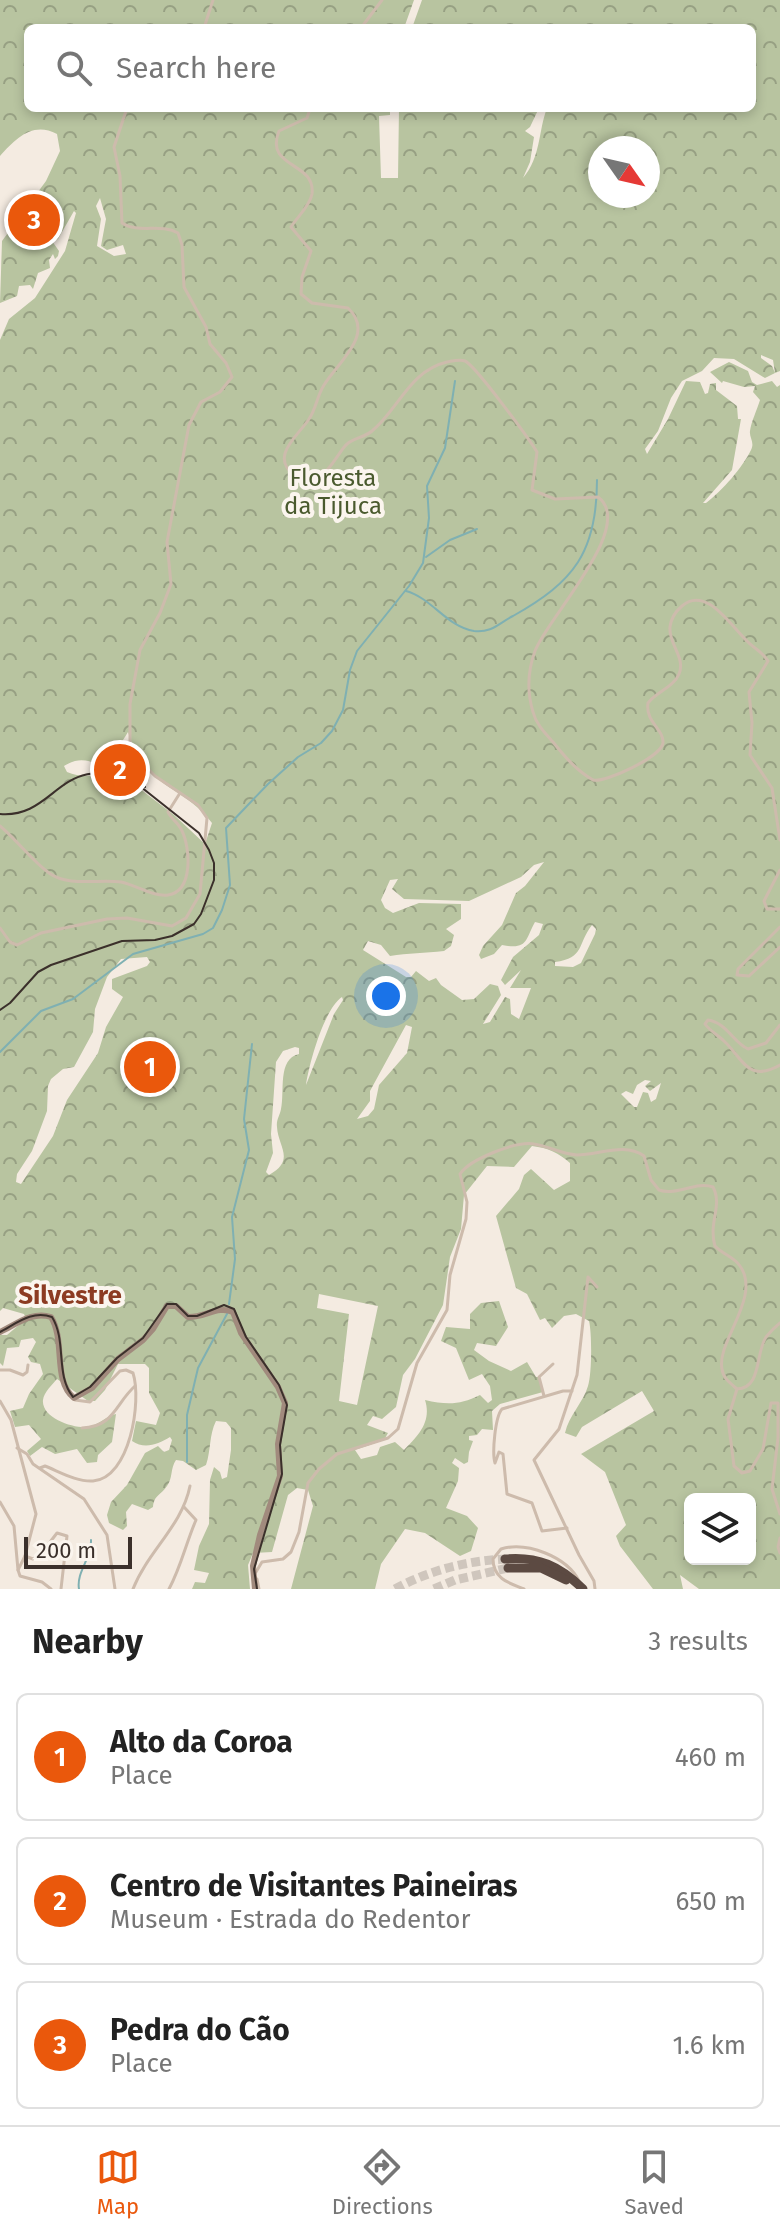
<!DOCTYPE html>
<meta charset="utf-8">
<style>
:root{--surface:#fff;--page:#f6f6f6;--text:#222;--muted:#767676;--line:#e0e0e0;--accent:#ea580c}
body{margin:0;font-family:"Fira Sans",sans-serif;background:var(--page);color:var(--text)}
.controls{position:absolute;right:24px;bottom:24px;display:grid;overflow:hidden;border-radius:12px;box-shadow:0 4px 12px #0003}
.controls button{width:72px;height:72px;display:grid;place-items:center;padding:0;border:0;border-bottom:2px solid var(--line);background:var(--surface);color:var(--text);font:40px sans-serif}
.compass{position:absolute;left:588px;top:136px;width:72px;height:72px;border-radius:50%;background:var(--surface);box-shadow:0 4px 12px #0003;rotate:124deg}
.scale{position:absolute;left:24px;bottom:20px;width:108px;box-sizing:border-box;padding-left:8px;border:4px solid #3b302b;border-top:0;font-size:22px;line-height:28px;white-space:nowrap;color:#3b302b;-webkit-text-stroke:6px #fbf5ee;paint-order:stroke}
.you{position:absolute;left:386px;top:996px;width:28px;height:28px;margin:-20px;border:6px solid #fff;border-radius:50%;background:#1a73e8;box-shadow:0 0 0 12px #1a73e833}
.badge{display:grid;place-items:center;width:52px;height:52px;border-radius:50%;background:var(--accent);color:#fff;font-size:26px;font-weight:700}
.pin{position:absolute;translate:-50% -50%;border:4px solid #fff;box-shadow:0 2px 8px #0006}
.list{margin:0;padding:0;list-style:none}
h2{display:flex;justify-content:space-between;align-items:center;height:104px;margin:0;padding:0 32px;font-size:34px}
h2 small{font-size:26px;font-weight:400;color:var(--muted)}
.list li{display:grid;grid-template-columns:52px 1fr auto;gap:24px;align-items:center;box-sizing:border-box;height:128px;margin:0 16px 16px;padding:0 16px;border:2px solid var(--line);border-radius:12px}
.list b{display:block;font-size:30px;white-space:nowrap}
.list p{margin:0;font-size:26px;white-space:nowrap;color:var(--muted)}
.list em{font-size:26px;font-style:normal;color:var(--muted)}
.icon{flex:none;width:44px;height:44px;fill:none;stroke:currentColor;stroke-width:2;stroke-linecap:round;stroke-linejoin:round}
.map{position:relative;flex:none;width:780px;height:1589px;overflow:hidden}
.search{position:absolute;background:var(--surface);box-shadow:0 4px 12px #0003;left:24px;right:24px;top:24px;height:88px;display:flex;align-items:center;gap:20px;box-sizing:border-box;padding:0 28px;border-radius:12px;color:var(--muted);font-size:30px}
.sheet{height:536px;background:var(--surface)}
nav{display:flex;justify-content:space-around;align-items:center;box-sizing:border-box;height:112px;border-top:2px solid var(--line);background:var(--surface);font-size:22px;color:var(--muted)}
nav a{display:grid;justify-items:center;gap:4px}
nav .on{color:var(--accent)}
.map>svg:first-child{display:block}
.forest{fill:url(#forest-crowns);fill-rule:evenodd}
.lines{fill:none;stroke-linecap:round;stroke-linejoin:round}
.stream{stroke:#7fb0b2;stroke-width:2}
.highway-tunnel{stroke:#cfc6bd;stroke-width:9;stroke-dasharray:9 4.5;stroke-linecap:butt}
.street{stroke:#cdbbac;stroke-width:3}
.secondary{stroke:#a18a7d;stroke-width:6}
.highway{stroke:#5c4a42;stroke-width:9}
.tram{stroke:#3b302b;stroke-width:2}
.labels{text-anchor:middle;stroke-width:8;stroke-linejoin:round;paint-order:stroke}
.park-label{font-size:24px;fill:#4a5a2e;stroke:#fbf5ee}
.neighbourhood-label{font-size:26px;font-weight:bold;fill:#8c3b22;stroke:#fbf5ee}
</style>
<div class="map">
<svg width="780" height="1589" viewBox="0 0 780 1589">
<defs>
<pattern id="forest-crowns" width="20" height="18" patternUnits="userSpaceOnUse" patternTransform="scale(2)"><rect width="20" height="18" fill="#b8c4a0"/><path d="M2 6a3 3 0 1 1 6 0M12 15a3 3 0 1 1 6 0" fill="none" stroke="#97a083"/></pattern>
</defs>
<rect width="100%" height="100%" fill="#f4ebe1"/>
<!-- forest -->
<path class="forest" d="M0 0H414L404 28H28V108H390V115L379 116 381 178H398L399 108H539L530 127 525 131 534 137 530 162 523 178C541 157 538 132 547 108H752V28H412L422 0H780V371L775 373 773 360 761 355V358L772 366 775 373 765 378 734 359 714 358 702 371 682 381 671 398 658 431 645 449 647 454 668 419 686 381 700 382 705 394 708 393 710 384 716 383V390L737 406 738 419H741L732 470 703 503H706C723 490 742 468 751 450 755 442 749 438 750 431 751 422 757 410 760 400L753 392 755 386 744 387 723 381 722 383 710 372 729 362 748 371 752 382 757 385 772 381 777 387 780 385V1589H699L680 1575 683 1589H653L620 1546 616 1536 626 1525 605 1472 581 1454 654 1411 642 1391 582 1427 576 1437 565 1433C569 1415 583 1403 588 1386 592 1374 592 1333 589 1321L576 1314 564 1316 552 1328 545 1318 540 1320 527 1294 516 1288 496 1216 519 1189 524 1175 531 1169 554 1190 570 1181V1163C559 1153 548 1148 532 1146L514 1167 487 1166 464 1195 461 1229 450 1257 443 1305 415 1359 403 1375 396 1407 382 1419 373 1416 367 1425 388 1433 384 1440 355 1450 361 1459 377 1455 380 1447 395 1442 404 1450C418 1436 432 1422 425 1400 447 1405 460 1405 480 1395L488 1403 492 1400 490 1386 482 1374 469 1380 456 1348 441 1341 446 1327 470 1329V1314L481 1303 499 1301 508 1327 496 1346 477 1343 474 1350 489 1361 511 1371 527 1362 536 1377H539L543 1392 500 1404 492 1411 493 1430 482 1429 477 1435 469 1436V1440L473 1441 469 1452 468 1462 464 1464 455 1458 452 1463 459 1468 458 1481 446 1508 467 1516 478 1528 471 1551 460 1556 425 1533 405 1529 381 1564 375 1589H291L313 1506 308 1490 297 1488 288 1495 272 1552 253 1553 248 1565 250 1589H192L195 1582 205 1583 209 1573 194 1570 199 1546 209 1524 210 1480 214 1467 220 1472 222 1479 227 1477 231 1450V1428L226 1422 216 1421C209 1435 211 1450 206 1465L196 1470 183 1461 176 1460C170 1469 173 1478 167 1486 161 1495 154 1495 153 1507L148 1510 132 1504 126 1512 127 1526 123 1530 109 1523 107 1515 111 1502 127 1485 145 1453 158 1446 164 1452 169 1450 172 1440 170 1437C158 1444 145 1450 132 1441L136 1421 156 1425 160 1413 149 1393V1368L145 1364H118L105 1390 95 1401H88L57 1379C52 1385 44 1392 43 1400 41 1418 74 1429 88 1427 97 1426 106 1416 116 1414L112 1442 98 1455 97 1462 87 1463 77 1449 55 1454 42 1447 30 1456 27 1451 41 1439 29 1425 15 1427 10 1411 23 1408 29 1394 43 1374 40 1364 31 1362 28 1357 36 1342 33 1338 21 1340 19 1347 7 1348 3 1366 0 1363V1335H7L26 1319 24 1314 3 1308 0 1311V340L9 319 35 298 65 251 76 213 74 211 58 239 52 241 59 251 58 256 55 259 53 254 49 260 50 268 38 273 33 289 30 285 19 286 17 296 0 303 2 241 46 181 60 151 57 134C33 121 16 138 0 156ZM600 148H648V196H600ZM100 198 106 219 101 246 107 250 123 245 126 254 114 256 97 246 101 219 96 206ZM128 732C145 790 180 782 212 823L205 844 174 815 122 775C103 772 85 780 67 772L64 766C94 747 96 786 128 732ZM544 862 525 886 516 893 502 925 483 946 479 955 481 959 494 954 502 945C528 950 525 940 535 922L543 924 539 935 513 957 501 980 505 985 521 970 510 988H531L519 1019 511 1014 510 999 505 997 490 1022 483 1024 501 995 498 986 490 984 474 999 462 1000 441 985 436 978 429 981 416 971 411 977H406L363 950 368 941 381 945 390 956C408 953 425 953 444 951L451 946 454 935 446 929 461 919V904L419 903 393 913 385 908 381 900 390 880 398 879 392 889 404 899 469 901 521 877 534 865ZM592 925 596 929 595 934 581 963 573 967 555 966V962C585 958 577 944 592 925ZM147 957 150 962 147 966 112 979V989L123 997 106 1027 98 1053 67 1100 53 1136 21 1184 16 1182 17 1174 32 1151 47 1111 48 1086 51 1079 63 1069 74 1067 93 1032 95 1009 107 977 121 959ZM342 997 343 1000 334 1014 306 1085C309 1064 324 1009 342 997ZM406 1025 412 1027 407 1053 379 1085 374 1109 368 1116 357 1119 370 1101V1091ZM295 1047 299 1048V1054C277 1059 285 1092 281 1109 280 1115 276 1120 277 1127 278 1147 296 1160 269 1175L266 1172 273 1153 271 1134 276 1062 283 1051ZM645 1080 651 1081 645 1086 650 1091 661 1083 656 1099 651 1102 648 1093 643 1092 637 1107H634L621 1094 626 1091 633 1094 637 1085ZM319 1294 378 1306 357 1405 339 1401 349 1314 317 1308ZM690 1499H750V1559H690Z"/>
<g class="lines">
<!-- stream -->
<g class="stream">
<path d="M426 557 450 540 477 529"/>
<path d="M406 591C432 598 447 627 474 631 492 633 499 623 513 616 574 582 597 552 597 480"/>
<path d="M0 1052 41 1011 73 999 133 954 203 934 213 928 222 910 230 885 226 828 268 784 298 757 321 743 332 731 343 710 350 670 357 651 409 586 423 563 429 518 427 486 445 448 455 381"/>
<path d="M229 1304 235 1259 232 1217 249 1150 244 1119 252 1044"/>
<path d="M187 1462V1415L198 1368 228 1312"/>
<path d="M79 1589C76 1572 92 1558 91 1540"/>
</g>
<!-- highway-tunnel -->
<g class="highway-tunnel">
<path d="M395 1589C430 1570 466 1561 505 1559"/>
<path d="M434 1589 455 1580 508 1568"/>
</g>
<!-- street -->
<g class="street">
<path d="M204 28 213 0"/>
<path d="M361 28 382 0"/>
<path d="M306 108 309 112 307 118 279 131C264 169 316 161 312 194 310 206 297 217 291 227L311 251 302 277 301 294 312 303 348 308C376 334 338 362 324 385 317 396 316 409 309 419 299 435 269 456 294 475 320 494 333 460 345 446 351 438 364 438 372 431 399 409 409 371 447 362 453 361 459 359 465 361 475 365 529 439 537 452L532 490 555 499 598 497C637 526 547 618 535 651 528 670 527 692 533 712 536 724 545 733 553 742 565 757 576 770 593 780 605 783 661 757 663 743 664 729 645 722 648 703 656 692 674 687 679 674 686 658 668 643 670 627 671 619 676 611 682 606 706 585 731 626 746 640 753 648 763 652 768 661L749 692 752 723 750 755 772 788 780 840"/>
<path d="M0 826C17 840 31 860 49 873 68 887 99 879 121 882 136 885 153 897 168 895 194 891 190 847 182 831 179 823 171 819 168 812L180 793"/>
<path d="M780 870 764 901 767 909H780"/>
<path d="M780 927 738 969 737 975 749 976 780 947"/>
<path d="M0 928 10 942 17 945 41 933 107 919 127 918 172 926 186 918 200 894 207 818 198 805 155 776 130 751V704L140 650 160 613 171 584 167 542 189 425 201 402 220 392 232 377 226 363 210 344 206 327 184 287 182 245 178 233C161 223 138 234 122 223L120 176 114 147 127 108"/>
<path d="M780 1025 766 1043 748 1049C733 1042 727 1023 708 1020L705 1024C710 1031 718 1035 724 1041 744 1060 748 1083 780 1065"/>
<path d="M780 1323C775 1327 770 1332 766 1337 755 1354 762 1388 737 1389L728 1419 734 1466 742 1473 750 1471 763 1449 771 1403H778V1438L772 1489 780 1514"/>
<path d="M0 1370H10L23 1375 27 1372 28 1365"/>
<path d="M544 1396 539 1377 553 1364"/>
<path d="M0 1401 11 1420 36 1514 25 1556"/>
<path d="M82 1428C114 1427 115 1404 135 1386"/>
<path d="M17 1448 27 1454 33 1464 84 1499 107 1535 115 1589"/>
<path d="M40 1468 45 1466C60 1472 77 1482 93 1481 130 1478 142 1401 133 1373L126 1370 120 1371 90 1402 75 1400"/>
<path d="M0 1502 14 1526 18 1570 25 1556 33 1559 40 1555 57 1533 67 1536 61 1589"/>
<path d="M567 1528 542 1531 532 1503 507 1494 503 1454 499 1452 495 1463C492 1453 495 1417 502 1409L563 1391H572"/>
<path d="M780 1538 778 1547 780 1553"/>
<path d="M18 1570 20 1576 42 1582 51 1589"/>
<path d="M256 1572 262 1562 283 1559 291 1552 299 1532 308 1483 319 1469 337 1454 388 1438 398 1429 417 1363 447 1310 450 1275 466 1219 467 1202 460 1174C470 1159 516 1141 534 1144 548 1146 561 1154 577 1155 599 1155 625 1142 644 1156L651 1180 659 1190C678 1196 695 1181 713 1187 723 1206 708 1222 715 1246 722 1254 734 1257 740 1266 762 1297 716 1342 722 1369 723 1378 730 1383 737 1389"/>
<path d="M257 1579 259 1589"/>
<path d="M133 1589C148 1551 182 1526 190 1486"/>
<path d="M169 1589C181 1567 186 1543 196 1520L184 1507"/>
<path d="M524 1589C508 1583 493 1578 493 1559L501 1549C527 1541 567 1557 579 1581"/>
<path d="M595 1589 594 1581 579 1555 534 1460 559 1429 577 1375 588 1277 597 1287"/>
</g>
<!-- secondary -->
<path class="secondary" d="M0 1332C17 1324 32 1311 51 1317 66 1341 52 1380 74 1398L92 1388 118 1359 143 1340 153 1329 167 1306H176L188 1317C204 1318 218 1305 233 1312L241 1333 278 1387 285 1403 278 1444 280 1476 260 1535 253 1566 255 1589"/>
<!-- highway -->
<g class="highway">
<path d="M505 1559C538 1556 560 1566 583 1589"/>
<path d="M508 1568H541L566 1580"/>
</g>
<!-- tram -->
<g class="tram">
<path d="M0 814C59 819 59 743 145 787"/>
<path d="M0 1010 10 1003 38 972 51 965 122 941 155 940 172 936 194 924 201 914 214 880V863L209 850 199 833 136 783"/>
<path d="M0 1332C17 1323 32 1310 52 1317 67 1341 55 1375 73 1397L90 1387 117 1358 143 1338 167 1304H176L188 1316H197L224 1305 234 1309 246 1337 279 1385 287 1405 280 1445 282 1474 254 1569 257 1589"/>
</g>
</g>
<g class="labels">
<!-- park labels -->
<g class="park-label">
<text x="333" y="486">Floresta<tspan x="333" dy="28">da Tijuca</tspan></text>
</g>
<!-- neighbourhood labels -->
<g class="neighbourhood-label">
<text x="70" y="1304">Silvestre</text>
</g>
</g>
</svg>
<div class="controls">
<button><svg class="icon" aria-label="layers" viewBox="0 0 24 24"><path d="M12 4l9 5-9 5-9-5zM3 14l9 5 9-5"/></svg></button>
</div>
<svg class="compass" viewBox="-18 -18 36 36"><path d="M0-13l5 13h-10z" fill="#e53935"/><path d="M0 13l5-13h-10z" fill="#767676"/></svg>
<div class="scale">200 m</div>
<div class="you"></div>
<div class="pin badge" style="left:150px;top:1067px">1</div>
<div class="pin badge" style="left:120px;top:770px">2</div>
<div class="pin badge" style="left:34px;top:220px">3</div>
<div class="search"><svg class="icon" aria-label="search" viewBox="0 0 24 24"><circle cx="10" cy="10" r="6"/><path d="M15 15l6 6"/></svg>Search here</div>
</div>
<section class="sheet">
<h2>Nearby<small>3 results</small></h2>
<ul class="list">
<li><span class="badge">1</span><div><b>Alto da Coroa</b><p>Place</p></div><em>460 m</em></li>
<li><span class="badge">2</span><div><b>Centro de Visitantes Paineiras</b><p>Museum · Estrada do Redentor</p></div><em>650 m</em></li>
<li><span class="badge">3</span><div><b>Pedra do Cão</b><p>Place</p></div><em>1.6 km</em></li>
</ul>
</section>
<nav>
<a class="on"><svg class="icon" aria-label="map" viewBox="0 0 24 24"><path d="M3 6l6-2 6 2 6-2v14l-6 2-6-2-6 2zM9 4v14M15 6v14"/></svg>Map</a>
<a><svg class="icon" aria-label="directions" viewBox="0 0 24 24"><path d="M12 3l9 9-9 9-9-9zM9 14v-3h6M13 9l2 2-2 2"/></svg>Directions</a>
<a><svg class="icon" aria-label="saved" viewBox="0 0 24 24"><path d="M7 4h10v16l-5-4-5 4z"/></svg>Saved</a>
</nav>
